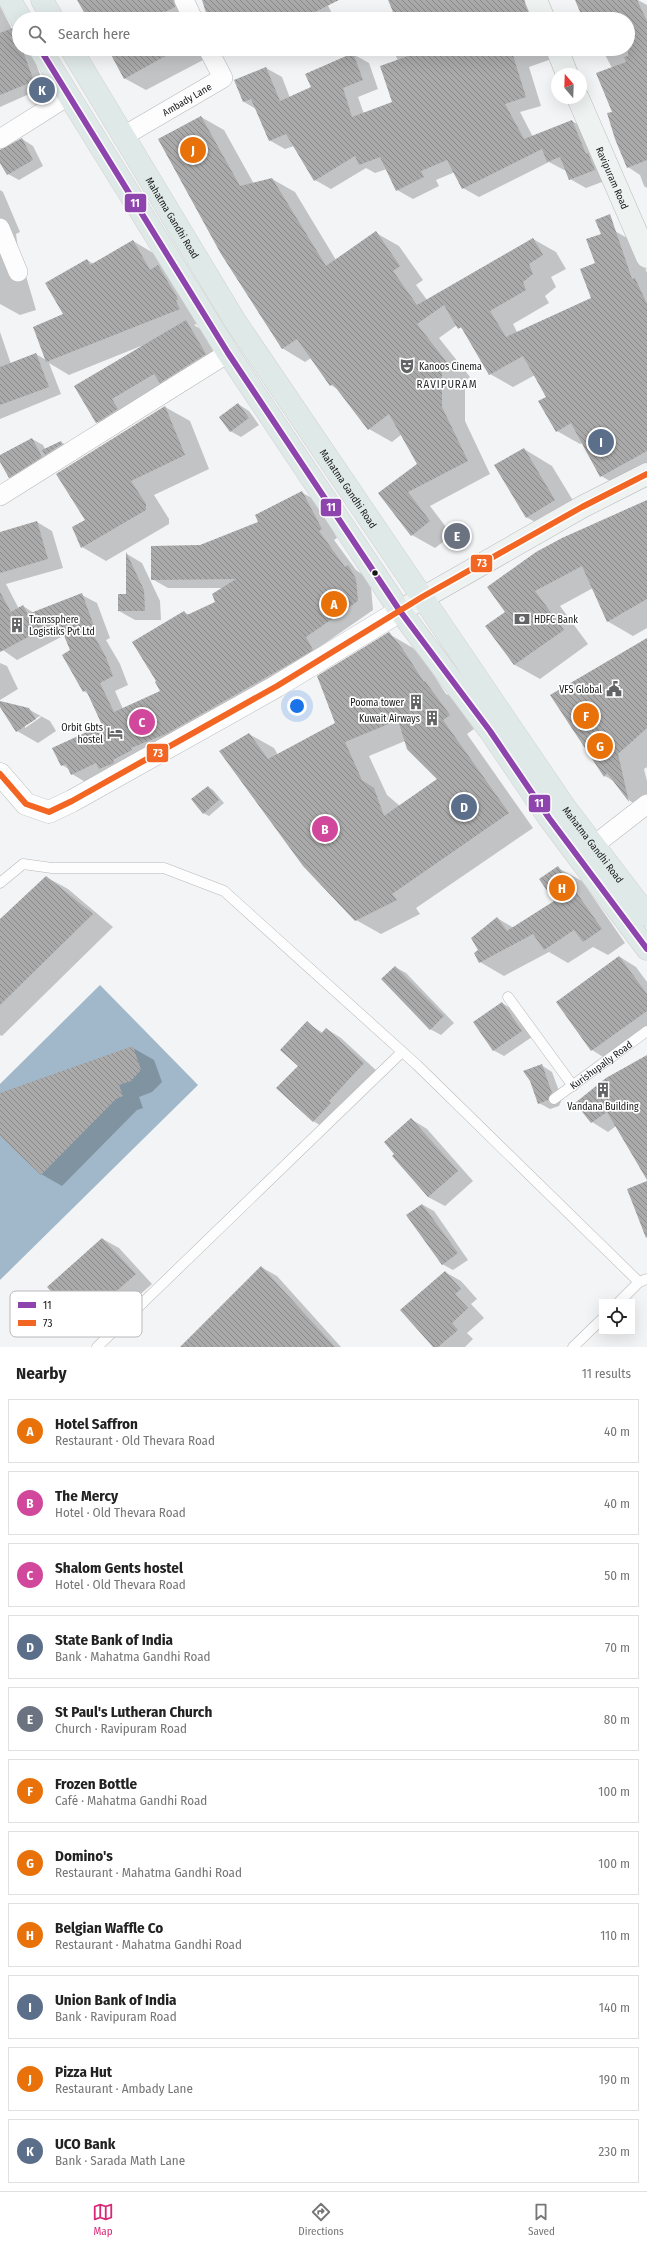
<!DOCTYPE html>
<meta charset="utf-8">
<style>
:root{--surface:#fff;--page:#f2f2f2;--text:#222;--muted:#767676;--line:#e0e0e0;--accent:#db2777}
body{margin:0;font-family:"Fira Sans Condensed",sans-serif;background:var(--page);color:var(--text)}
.controls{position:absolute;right:12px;bottom:12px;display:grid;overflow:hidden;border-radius:0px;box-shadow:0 4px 16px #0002}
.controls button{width:36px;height:36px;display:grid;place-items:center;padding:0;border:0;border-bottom:1px solid var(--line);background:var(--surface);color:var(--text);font:20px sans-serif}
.compass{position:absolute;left:551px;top:68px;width:36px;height:36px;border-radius:50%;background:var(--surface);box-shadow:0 4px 16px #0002;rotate:341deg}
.you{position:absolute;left:297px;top:706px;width:14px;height:14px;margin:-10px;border:3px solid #fff;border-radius:50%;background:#1a73e8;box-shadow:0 0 0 6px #1a73e833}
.badge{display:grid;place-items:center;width:26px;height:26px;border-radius:50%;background:var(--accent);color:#fff;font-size:13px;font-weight:700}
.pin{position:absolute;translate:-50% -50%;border:2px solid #fff;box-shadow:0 1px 4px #0006}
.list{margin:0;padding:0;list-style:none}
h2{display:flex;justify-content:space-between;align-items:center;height:52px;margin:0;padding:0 16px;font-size:17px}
h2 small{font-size:13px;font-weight:400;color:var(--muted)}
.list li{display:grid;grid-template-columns:26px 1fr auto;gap:12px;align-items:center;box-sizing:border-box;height:64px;margin:0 8px 8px;padding:0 8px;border:1px solid var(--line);border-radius:0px}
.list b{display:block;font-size:15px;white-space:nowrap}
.list p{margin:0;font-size:13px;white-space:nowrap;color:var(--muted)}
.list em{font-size:13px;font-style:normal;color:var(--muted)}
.icon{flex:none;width:22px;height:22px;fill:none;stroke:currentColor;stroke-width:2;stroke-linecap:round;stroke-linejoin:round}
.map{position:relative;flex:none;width:647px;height:1347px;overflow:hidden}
.search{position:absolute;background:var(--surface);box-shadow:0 4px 16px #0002;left:12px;right:12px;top:12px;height:44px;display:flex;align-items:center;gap:10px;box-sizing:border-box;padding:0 14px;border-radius:22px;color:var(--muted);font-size:15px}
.sheet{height:844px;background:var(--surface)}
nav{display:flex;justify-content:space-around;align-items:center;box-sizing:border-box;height:56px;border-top:1px solid var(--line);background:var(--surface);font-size:11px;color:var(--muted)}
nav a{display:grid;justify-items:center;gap:2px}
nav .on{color:var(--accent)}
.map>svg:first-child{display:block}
.water{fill:#a0b8ca}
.shadow{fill:#0003;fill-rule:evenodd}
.building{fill:url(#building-back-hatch);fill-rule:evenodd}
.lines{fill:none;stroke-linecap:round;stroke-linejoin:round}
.service-casing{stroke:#b8b9ba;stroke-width:11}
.minor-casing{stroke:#b8b9ba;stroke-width:20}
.tertiary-casing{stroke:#b8b9ba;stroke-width:23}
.secondary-casing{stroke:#b8b9ba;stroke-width:23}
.primary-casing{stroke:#d1d1d1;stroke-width:23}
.service{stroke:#fdfdfe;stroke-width:10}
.minor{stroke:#fdfdfe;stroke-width:19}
.tertiary{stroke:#fdfdfe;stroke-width:22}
.secondary{stroke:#eef3f2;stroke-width:22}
.primary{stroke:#dfe9e7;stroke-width:22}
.bus-1-casing{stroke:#fff;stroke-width:9}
.bus-2-casing{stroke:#fff;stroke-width:9}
.bus-1{stroke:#8e44ad;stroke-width:6}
.bus-2{stroke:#f26522;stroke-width:6}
.bus-dot{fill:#161718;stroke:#fff;stroke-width:1.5}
.labels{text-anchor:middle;stroke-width:3.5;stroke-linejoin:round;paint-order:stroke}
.street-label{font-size:10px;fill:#161718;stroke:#fff}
.poi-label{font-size:10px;fill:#161718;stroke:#fff;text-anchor:end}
.neighbourhood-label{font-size:11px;letter-spacing:1px;fill:#2a2c2e;stroke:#fff}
.key{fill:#fff;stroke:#b9b9ba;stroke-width:1}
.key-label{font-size:11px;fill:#161718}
.line-badge{stroke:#fff;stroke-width:1.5}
.badge-label{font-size:11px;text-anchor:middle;font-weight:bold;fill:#fff}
</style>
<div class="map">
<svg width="647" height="1347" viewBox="0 0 647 1347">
<defs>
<pattern id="building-back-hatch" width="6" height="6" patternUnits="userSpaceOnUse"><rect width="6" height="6" fill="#aaaaab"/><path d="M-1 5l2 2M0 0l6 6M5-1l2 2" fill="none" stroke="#89898a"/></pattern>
</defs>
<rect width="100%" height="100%" fill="#f3f4f5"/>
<!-- water -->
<path class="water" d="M100 985 198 1085 0 1280V1084Z"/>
<!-- shadow -->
<g class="shadow">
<path d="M79 0H176L188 19H90Z"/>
<path d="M203 0H325L335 19H210Z"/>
<path d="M389 0H542V19H380V17L394 11Z"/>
<path d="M577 0H638L647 5V188L644 186 640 175 628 167 613 112 612 68 602 49H628V19H587Z"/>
<path d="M0 6 12 29 19 33V49H30L45 87 0 107Z"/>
<path d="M108 49H199L205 59 146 90 124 78Z"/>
<path d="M227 49H252L237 55Z"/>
<path d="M393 49H560V56L529 67 541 106 520 112 533 137 572 121 588 130 610 179 586 188 570 179 566 169 564 170 549 162 479 197 463 188 455 172 436 180 439 186 413 199 397 190 387 169 375 173 366 168 331 189 315 180 294 146 285 149 269 140 256 109 244 102 266 68 282 77 290 98 313 88 353 54 369 63 378 89 358 97 364 114 393 103 398 61Z"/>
<path d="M201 117 224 130 254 184 272 179 295 192 336 260 376 233 399 246 423 280 416 285 427 300 533 239 556 252 566 269 551 277 556 287 545 296 549 303 513 324 517 332 592 298 597 264 613 230 636 243 647 273V476L624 489 601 476 583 443 580 444 557 431 547 397 535 375 513 387 490 374 465 331 457 325 439 338 470 377 465 381V421L490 474 430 506 452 535 435 548 412 535 380 493 418 464 402 434 392 442 369 429 337 389 331 385 311 358 305 362 282 348Z"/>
<path d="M22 139 33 146 43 166 19 180 8 174 0 161V150Z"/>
<path d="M0 190 3 192 20 232 16 234 18 249 36 310 20 315 0 304Z"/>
<path d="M133 241 155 254 202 322 194 325 207 333 225 366 117 434 97 422 141 346 69 375 49 363 61 394 0 419V332L11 364 36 354 46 360 87 260 94 264Z"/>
<path d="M238 404 249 411 259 425 241 437 230 431Z"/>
<path d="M165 407 190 421 209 469 154 495 169 519V524L106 561 82 547 86 521Z"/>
<path d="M32 439 43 445 45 449 61 442 66 445 20 483 9 477 0 457Z"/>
<path d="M524 449 552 466 583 517 555 533 526 517Z"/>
<path d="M301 492 317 501 337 538 334 540 356 570 363 575 371 588 373 610 321 646 327 659 87 783 72 774 70 770 62 765 103 725 88 694 84 691 65 635 17 660 0 648V533L37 522 52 531 63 568 6 584 19 609 23 606 34 613 82 595 97 603 110 638 106 640 120 664 128 685 115 691 123 709 161 692 184 612 189 615 216 602 224 588H168L152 579 200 546 260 523Z"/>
<path d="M647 520V628L633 636 607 621 593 588 560 606 588 644 540 679 515 665 487 626 506 612 488 588Z"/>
<path d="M127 554 142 563 160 601 161 620H135L119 611 127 595Z"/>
<path d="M389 634 413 648 426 663 446 694 450 696 474 729 467 734 533 828 416 908 420 914 381 934 356 920 249 734 274 748 278 755 337 724ZM405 741 438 779 400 806 387 795 369 756Z"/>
<path d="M647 640V767L644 769 647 781V811L630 801 615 782 605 776 552 695Z"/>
<path d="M0 663 7 666 18 689 0 700Z"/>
<path d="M0 702 28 709 50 721 56 731 38 743 17 731ZM40 716 41 717 25 728V725Z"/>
<path d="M208 787 213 790 224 803 209 816 203 813Z"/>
<path d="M558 868 582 881 625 943 608 955 593 947 568 963 549 952 504 976 480 962 479 950 497 918 514 928 556 901Z"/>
<path d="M46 877 68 889 113 927 2 1036 0 1035V921Z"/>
<path d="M620 957 636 967 647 982V1032L608 1060 592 1050 557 1002Z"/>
<path d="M395 967 406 973 454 1023 441 1035 430 1029Z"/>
<path d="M502 1003 513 1010 532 1037 504 1056 493 1050Z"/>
<path d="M307 1023 323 1033 327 1029 341 1038 378 1072 328 1130 313 1121 299 1066Z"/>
<path d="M133 1048 154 1060 162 1082 152 1092 139 1097 143 1108 137 1110 62 1186 41 1174 0 1134V1094Z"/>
<path d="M647 1056V1178L616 1126 608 1132 592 1122Z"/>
<path d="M541 1065 552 1072 562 1099 559 1106 550 1109 539 1103Z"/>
<path d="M411 1119 427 1129 473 1181 445 1206 428 1197 396 1154Z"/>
<path d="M423 1205 434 1211 468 1260 453 1270 442 1264Z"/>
<path d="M103 1239 119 1248 152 1284 97 1332 81 1322 48 1287Z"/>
<path d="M261 1267 277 1276 341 1347H182Z"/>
<path d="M445 1272 461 1281 477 1299 471 1304 484 1318 467 1333 473 1339 465 1347H434Z"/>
</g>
<!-- building -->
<g class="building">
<path d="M77 0H173L175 7 165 12 169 19H88Z"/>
<path d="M202 0H339L301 19H208Z"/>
<path d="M388 0H524L530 19H396Z"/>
<path d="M575 0H637L647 21V160L627 168 615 139 607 113 612 112 596 73 626 62 624 57 628 56V19H583Z"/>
<path d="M13 28 19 42V49H22L34 81 0 95V33Z"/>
<path d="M108 49H178L124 79Z"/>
<path d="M428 49H511L526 97 505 104 524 139 572 120 586 154 588 153 595 170 569 180 560 157 547 162 542 149 462 189 447 160 421 171 424 177 396 191 380 157 359 165 355 156 314 181 286 134 269 141 251 99 243 102 234 80 266 67 280 101 311 87 305 74 353 53 363 80 343 88 352 117 392 102 380 66Z"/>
<path d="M201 116 240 186 272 178 326 266 376 231 400 266 393 271 417 305 533 238 543 255 529 264 533 274 523 282 526 290 490 311 506 337 591 298 580 269 595 263 586 239 601 234 595 220 610 214 632 279 635 278 647 304V451L600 477 571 423 556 432 538 401 546 397 523 356 489 375 461 327 458 329 444 305 417 324 448 364 442 368V407L468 461 408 492 430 521 411 536 378 493 417 464 389 414 368 430 333 384 330 386 297 339 282 349 221 254 158 139Z"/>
<path d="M22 138 33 160 7 175 0 163V150Z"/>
<path d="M133 240 150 270 158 265 178 299 176 301 180 309 46 362 33 327 63 314 45 283 87 259 90 265Z"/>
<path d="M186 320 206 354 160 383 154 374 112 399 118 409 96 423 74 386Z"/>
<path d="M36 353 49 387 0 405V367Z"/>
<path d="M238 403 249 418 230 432 219 417Z"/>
<path d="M165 406 185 455 131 481 146 504V510L81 548 72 527 85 520 56 474Z"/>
<path d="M32 438 42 457 9 478 0 462V455Z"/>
<path d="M61 441 62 444 45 455 42 450Z"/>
<path d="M524 448 555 500 526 518 494 465Z"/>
<path d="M302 491 322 529 319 531 345 567 348 565 356 579 358 601 306 637 313 650 286 666 166 734 131 748 132 750 113 760 114 763 99 769 96 763 71 775 66 764 61 766 52 748 102 725 86 690 83 692 62 655 70 650 58 621 0 652V592L11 612 23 605 28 614 82 593 95 629 91 631 105 655 113 676 100 683 114 712 160 691 155 682 156 681 132 642 184 611 187 615 215 602 212 594 236 579 151 580V546L200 545 258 522 255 515Z"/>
<path d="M647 500V599L607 622 582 566 535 591 564 630 514 665 485 626 505 612 487 587 536 552 562 538Z"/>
<path d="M37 521 48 559 0 573V532Z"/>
<path d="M126 552 144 590 145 611H118V594H126Z"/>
<path d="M389 632 402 648 424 682 425 681 450 715 443 720 509 813 392 894 397 900 355 921 303 866 219 751 249 733 268 759 335 723 317 676ZM398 720 407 749 437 779 384 816 374 788 362 780 345 742Z"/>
<path d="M647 638V728L618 754 629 802 607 773 604 777 550 695Z"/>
<path d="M0 701 29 708 36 719 16 732 0 707Z"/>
<path d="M208 786 219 800 203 814 191 799Z"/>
<path d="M558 866 602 929 583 942 574 930 544 950 533 934 479 963 474 953 478 950 471 938 497 917 507 931 554 901 539 879Z"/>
<path d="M46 876 93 914 0 1005V919Z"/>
<path d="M619 956 647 994V1011L591 1051 556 1002Z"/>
<path d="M395 966 444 1016 430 1030 381 979Z"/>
<path d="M502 1002 522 1031 493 1051 473 1022Z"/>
<path d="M307 1021 321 1034 326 1028 364 1063 329 1101 331 1103 313 1122 276 1088 298 1066 280 1050Z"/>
<path d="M133 1046 141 1070 131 1081 119 1085 123 1096 116 1099 41 1175 0 1136V1093Z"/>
<path d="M647 1055V1180L607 1112 591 1123 575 1103 606 1078Z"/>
<path d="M542 1064 552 1093 548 1100 538 1104 530 1081 523 1071Z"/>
<path d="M411 1118 458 1171 428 1197 392 1156 394 1154 384 1142Z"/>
<path d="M647 1181V1237L646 1238 627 1189Z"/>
<path d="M422 1204 458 1253 442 1265 406 1215Z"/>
<path d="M102 1238 136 1274 80 1323 47 1287Z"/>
<path d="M261 1266 335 1347H180Z"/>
<path d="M445 1271 461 1289 455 1294 468 1308 452 1323 458 1330 438 1347H433L400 1310Z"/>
</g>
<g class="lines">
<defs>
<g id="service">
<path d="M0 883 23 864 52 868H164L224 891 417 1065 639 1282"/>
<path d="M508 997 573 1086"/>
<path id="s1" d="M554 1099 647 1031"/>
<path d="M619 1302 639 1282 647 1279"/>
<path d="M97 1347 402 1052"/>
<path d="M573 1347 602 1319"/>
</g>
<g id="minor">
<path d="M184 0 193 19"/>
<path id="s2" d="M122 137 223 78 208 49"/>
<path d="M0 139 68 96"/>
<path d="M0 228 18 272"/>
<path d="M0 496 228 353"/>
<path d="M593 846 647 804"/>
</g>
<path id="tertiary" d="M0 774 26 804 49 812 72 801 277 686 400 611"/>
<g id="secondary">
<path d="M536 0 544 19"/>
<path d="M557 49 567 74"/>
<path id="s3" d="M578 98 647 257"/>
<path d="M400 611 582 507 647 474"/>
</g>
<g id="primary">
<path d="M10 0 21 19"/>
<path d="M42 0 53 19"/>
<path d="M40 49 228 353 400 611 490 731 549 818 647 949"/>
<path id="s4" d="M71 49 235 321 564 806 647 915"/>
</g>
</defs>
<!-- service casing -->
<use href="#service" class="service-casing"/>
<!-- minor casing -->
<use href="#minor" class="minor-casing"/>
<!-- tertiary casing -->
<use href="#tertiary" class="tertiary-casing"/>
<!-- secondary casing -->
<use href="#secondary" class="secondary-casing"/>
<!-- primary casing -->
<use href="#primary" class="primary-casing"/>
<!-- service -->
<use href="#service" class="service"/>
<!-- minor -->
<use href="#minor" class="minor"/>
<!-- tertiary -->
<use href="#tertiary" class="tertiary"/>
<!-- secondary -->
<use href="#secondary" class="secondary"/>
<!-- primary -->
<use href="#primary" class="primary"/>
<defs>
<path id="bus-1" d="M40 49 228 353 400 611 490 731 549 818 647 949"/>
<path id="bus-2" d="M0 774 26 804 49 812 72 801 277 686 422 597 582 507 647 474"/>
</defs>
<!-- bus-1 casing -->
<use href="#bus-1" class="bus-1-casing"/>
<!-- bus-2 casing -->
<use href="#bus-2" class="bus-2-casing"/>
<!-- bus-1 -->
<use href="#bus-1" class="bus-1"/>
<!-- bus-2 -->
<use href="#bus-2" class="bus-2"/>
</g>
<!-- icons -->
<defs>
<symbol id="theatre-bare" viewBox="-9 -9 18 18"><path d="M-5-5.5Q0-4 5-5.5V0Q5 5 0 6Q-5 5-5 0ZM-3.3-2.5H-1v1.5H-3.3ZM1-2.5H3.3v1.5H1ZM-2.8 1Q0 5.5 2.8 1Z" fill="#636465" stroke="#fff" stroke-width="2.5" paint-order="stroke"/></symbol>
<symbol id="bank-bare" viewBox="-9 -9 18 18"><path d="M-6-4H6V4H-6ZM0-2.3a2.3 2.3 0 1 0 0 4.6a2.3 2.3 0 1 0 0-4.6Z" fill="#636465" stroke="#fff" stroke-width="2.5" paint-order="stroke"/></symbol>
<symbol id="building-bare" viewBox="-9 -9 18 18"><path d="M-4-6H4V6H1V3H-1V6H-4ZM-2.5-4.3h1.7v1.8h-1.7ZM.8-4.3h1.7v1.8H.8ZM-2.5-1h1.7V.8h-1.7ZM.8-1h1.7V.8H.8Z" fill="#636465" stroke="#fff" stroke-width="2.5" paint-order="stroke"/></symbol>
<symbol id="civic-bare" viewBox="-9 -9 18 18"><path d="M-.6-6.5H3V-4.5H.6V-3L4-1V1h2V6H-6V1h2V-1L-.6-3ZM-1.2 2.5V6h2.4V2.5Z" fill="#636465" stroke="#fff" stroke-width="2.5" paint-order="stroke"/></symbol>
<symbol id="hotel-bare" viewBox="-9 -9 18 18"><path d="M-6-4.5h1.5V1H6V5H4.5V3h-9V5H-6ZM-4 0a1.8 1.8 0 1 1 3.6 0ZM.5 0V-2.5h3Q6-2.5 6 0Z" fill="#636465" stroke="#fff" stroke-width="2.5" paint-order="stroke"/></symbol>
</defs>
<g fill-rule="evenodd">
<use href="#theatre-bare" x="396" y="355" width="22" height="22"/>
<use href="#bank-bare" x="511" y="608" width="22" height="22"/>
<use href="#building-bare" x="6" y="614" width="22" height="22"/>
<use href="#civic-bare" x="603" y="678" width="22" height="22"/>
<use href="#building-bare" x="405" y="691" width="22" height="22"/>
<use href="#building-bare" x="421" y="707" width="22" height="22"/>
<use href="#hotel-bare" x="104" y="722" width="22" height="22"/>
<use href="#building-bare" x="592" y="1079" width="22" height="22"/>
</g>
<!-- markers -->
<circle class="bus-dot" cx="375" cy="573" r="3.5"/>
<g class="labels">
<!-- street labels -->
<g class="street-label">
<text dy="4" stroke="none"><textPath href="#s2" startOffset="75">Ambady Lane</textPath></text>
<text dy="4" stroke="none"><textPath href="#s3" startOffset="87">Ravipuram Road</textPath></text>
<text dy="4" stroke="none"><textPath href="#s4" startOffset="197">Mahatma Gandhi Road</textPath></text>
<text dy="4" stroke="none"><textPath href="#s4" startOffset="520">Mahatma Gandhi Road</textPath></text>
<text dy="4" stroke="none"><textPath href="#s4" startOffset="952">Mahatma Gandhi Road</textPath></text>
<text dy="4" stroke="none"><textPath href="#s1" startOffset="58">Kurishupally Road</textPath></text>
</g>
<!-- poi labels -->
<g class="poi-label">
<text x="419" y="370" text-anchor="start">Kanoos Cinema</text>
<text x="29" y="623" text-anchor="start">Transsphere<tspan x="29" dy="12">Logistiks Pvt Ltd</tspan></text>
<text x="534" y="623" text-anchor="start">HDFC Bank</text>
<text x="602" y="693">VFS Global</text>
<text x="404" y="706">Pooma tower</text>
<text x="420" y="722">Kuwait Airways</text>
<text x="103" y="731">Orbit Gbts<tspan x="103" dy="12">hostel</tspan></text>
<text x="603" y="1110" text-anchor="middle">Vandana Building</text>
</g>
<!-- neighbourhood labels -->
<g class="neighbourhood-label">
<text x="447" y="388">RAVIPURAM</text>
</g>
</g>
<!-- legend -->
<rect x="10" y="1291" width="132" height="46" rx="6" class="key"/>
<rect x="18" y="1302" width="18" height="6" fill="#8e44ad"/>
<rect x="18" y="1320" width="18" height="6" fill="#f26522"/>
<g class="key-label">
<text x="43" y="1309">11</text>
<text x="43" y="1327">73</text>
</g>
<g class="line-badge">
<rect x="124" y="193" width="23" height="20" rx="4" fill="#8e44ad"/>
<rect x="320" y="498" width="22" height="19" rx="4" fill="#8e44ad"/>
<rect x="470" y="554" width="23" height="19" rx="4" fill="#f26522"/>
<rect x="146" y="743" width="23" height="20" rx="4" fill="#f26522"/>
<rect x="528" y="794" width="23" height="19" rx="4" fill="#8e44ad"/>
</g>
<g class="badge-label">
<text x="135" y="207">11</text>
<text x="331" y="511">11</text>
<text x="482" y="567">73</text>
<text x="158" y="757">73</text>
<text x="539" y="807">11</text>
</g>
</svg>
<div class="controls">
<button><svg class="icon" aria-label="locate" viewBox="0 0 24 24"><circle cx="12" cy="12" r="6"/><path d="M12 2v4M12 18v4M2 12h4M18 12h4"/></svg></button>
</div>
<svg class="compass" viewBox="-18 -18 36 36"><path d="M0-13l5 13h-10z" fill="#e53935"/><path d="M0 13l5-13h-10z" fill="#767676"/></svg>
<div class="you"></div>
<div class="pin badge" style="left:334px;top:604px;background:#e8710a">A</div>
<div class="pin badge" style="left:325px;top:829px;background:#d1479c">B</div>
<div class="pin badge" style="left:142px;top:722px;background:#d1479c">C</div>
<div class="pin badge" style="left:464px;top:807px;background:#5c6f8a">D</div>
<div class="pin badge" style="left:457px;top:536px;background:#6b7280">E</div>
<div class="pin badge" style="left:586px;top:716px;background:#e8710a">F</div>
<div class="pin badge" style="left:600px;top:746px;background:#e8710a">G</div>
<div class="pin badge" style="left:562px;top:888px;background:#e8710a">H</div>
<div class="pin badge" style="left:601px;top:442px;background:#5c6f8a">I</div>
<div class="pin badge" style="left:193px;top:150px;background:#e8710a">J</div>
<div class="pin badge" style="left:42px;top:90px;background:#5c6f8a">K</div>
<div class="search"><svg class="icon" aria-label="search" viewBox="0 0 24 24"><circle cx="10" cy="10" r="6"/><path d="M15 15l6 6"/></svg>Search here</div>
</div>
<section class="sheet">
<h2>Nearby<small>11 results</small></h2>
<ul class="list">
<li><span class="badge" style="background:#e8710a">A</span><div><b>Hotel Saffron</b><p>Restaurant · Old Thevara Road</p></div><em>40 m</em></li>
<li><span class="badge" style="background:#d1479c">B</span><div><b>The Mercy</b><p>Hotel · Old Thevara Road</p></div><em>40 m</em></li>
<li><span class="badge" style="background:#d1479c">C</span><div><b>Shalom Gents hostel</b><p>Hotel · Old Thevara Road</p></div><em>50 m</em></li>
<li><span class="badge" style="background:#5c6f8a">D</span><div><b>State Bank of India</b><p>Bank · Mahatma Gandhi Road</p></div><em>70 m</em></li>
<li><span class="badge" style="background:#6b7280">E</span><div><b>St Paul's Lutheran Church</b><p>Church · Ravipuram Road</p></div><em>80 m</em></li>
<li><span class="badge" style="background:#e8710a">F</span><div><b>Frozen Bottle</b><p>Café · Mahatma Gandhi Road</p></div><em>100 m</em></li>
<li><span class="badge" style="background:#e8710a">G</span><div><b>Domino's</b><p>Restaurant · Mahatma Gandhi Road</p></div><em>100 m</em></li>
<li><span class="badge" style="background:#e8710a">H</span><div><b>Belgian Waffle Co</b><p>Restaurant · Mahatma Gandhi Road</p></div><em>110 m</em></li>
<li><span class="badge" style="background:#5c6f8a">I</span><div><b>Union Bank of India</b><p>Bank · Ravipuram Road</p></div><em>140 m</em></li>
<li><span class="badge" style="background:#e8710a">J</span><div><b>Pizza Hut</b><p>Restaurant · Ambady Lane</p></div><em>190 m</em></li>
<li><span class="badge" style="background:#5c6f8a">K</span><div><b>UCO Bank</b><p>Bank · Sarada Math Lane</p></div><em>230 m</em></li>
</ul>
</section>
<nav>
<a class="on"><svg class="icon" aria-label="map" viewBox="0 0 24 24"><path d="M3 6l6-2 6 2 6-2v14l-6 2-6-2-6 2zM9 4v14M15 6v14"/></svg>Map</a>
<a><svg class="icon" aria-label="directions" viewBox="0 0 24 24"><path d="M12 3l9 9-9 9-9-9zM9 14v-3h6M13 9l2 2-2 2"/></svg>Directions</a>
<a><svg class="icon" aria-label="saved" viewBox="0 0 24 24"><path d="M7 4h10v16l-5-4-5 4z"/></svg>Saved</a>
</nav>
